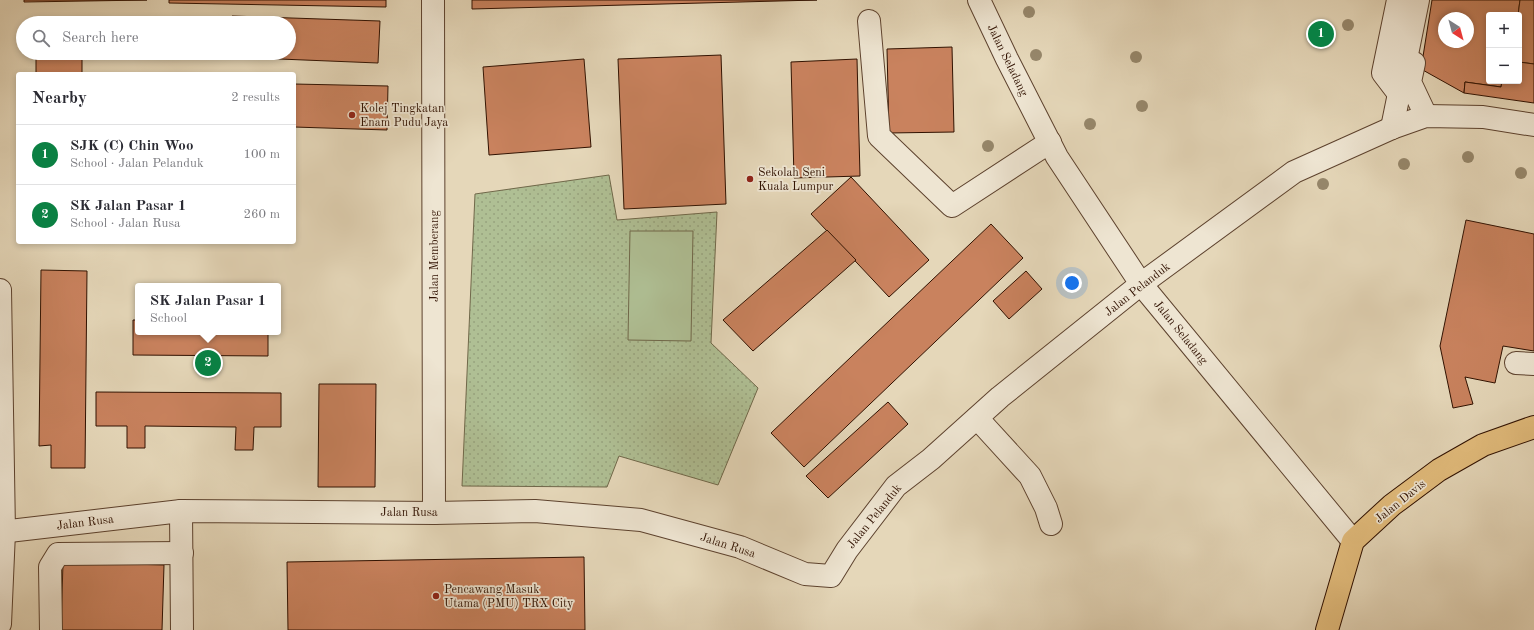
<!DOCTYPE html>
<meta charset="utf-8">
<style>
:root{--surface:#fff;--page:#f2f2f3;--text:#2b2b33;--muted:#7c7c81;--line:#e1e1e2;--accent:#0b8043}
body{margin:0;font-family:"Old Standard TT",serif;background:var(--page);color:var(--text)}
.controls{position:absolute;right:12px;top:12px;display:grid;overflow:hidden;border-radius:4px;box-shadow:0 2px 6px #0003}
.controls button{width:36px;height:36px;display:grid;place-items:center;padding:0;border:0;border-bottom:1px solid var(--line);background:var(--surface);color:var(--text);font:20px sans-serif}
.compass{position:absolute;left:1438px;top:12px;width:36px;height:36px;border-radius:50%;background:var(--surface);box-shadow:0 2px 6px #0003;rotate:144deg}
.you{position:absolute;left:1072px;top:283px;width:14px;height:14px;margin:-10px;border:3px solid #fff;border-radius:50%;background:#1a73e8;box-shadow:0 0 0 6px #1a73e833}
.badge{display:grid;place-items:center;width:26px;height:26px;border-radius:50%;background:var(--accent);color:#fff;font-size:13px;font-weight:700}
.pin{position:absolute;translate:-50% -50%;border:2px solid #fff;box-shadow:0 1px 4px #0006}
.popup{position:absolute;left:135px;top:283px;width:146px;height:52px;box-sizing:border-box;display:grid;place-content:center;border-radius:4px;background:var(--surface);filter:drop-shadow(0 1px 3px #0005);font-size:13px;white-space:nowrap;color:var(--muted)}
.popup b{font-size:15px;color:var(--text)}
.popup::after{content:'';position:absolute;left:50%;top:100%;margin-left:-8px;border:8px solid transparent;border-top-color:var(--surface)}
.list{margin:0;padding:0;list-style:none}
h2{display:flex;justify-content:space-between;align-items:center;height:52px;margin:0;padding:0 16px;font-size:17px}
h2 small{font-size:13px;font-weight:400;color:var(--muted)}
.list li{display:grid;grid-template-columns:26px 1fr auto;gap:12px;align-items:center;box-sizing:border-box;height:60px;padding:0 16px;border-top:1px solid var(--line)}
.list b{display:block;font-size:15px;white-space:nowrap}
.list p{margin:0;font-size:13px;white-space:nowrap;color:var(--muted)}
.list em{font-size:13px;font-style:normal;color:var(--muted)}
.icon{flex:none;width:22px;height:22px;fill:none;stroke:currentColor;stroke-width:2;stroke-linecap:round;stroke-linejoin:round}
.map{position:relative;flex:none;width:1534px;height:630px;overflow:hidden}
.search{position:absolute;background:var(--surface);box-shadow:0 2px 6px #0003;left:16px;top:16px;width:280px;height:44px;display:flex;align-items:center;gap:10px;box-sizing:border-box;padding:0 14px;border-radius:22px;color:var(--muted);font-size:15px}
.panel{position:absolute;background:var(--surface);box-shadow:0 2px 6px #0003;left:16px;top:72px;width:280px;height:172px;border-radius:4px}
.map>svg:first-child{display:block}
.grass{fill:url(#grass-dots);stroke:#70684a}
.pitch{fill:#afbf94;stroke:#70684a}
.building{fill:#c9825e;stroke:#301100;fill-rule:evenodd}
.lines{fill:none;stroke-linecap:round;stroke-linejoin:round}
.minor-casing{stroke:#5d422e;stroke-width:24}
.major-casing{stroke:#301100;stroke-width:24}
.minor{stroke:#eee5d2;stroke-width:22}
.major{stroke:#e2bc7c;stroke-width:22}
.tree{fill:#96876b}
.poi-dot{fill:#8f2418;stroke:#eee5d2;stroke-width:1.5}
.labels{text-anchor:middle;stroke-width:3.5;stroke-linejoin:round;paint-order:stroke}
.street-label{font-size:12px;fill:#301100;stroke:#eee5d2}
.poi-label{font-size:12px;fill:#301100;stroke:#eee5d2;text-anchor:start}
</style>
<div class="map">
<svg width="1534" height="630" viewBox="0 0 1534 630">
<defs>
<pattern id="grass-dots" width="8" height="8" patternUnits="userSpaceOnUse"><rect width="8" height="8" fill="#afbf94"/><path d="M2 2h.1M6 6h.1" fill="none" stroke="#97a37e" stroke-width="1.8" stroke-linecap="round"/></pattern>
</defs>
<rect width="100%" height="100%" fill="#e5d7b9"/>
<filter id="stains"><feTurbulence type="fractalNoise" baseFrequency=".005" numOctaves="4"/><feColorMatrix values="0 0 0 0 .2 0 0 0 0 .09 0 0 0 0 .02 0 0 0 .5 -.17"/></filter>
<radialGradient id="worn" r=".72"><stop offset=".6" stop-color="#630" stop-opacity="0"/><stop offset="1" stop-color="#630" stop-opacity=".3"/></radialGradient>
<!-- grass -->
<path class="grass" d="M609 175 617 220 717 212 711 343 758 388 718 485 619 456 607 487 462 486 475 194Z"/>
<!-- pitch -->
<path class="pitch" d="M630 231H693L691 341 628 340Z"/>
<!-- building -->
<g class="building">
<path d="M24 0H147L24 2Z"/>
<path d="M169 0H386V7L169 3Z"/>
<path d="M472 0H817L472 9Z"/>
<path d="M1432 0H1520L1518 15H1489V81H1502L1501 87 1465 82 1464 93 1421 69ZM1444 18H1468V42H1444Z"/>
<path d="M1520 0H1534V64L1519 62 1518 15Z"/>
<path d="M232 16 380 21 378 63 230 57V53H289V23H231Z"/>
<rect x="36" y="19" width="47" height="4"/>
<path d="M952 47 954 132 889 133 887 49Z"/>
<rect x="36" y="53" width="46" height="21"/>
<path d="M721 55 726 204 624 209 618 59Z"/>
<path d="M584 59 591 147 489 155 483 67Z"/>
<path d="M857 59 860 176 794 178 791 62Z"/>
<path d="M1519 62 1534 64V103L1464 93 1465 82 1501 87 1502 81H1519Z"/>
<path d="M294 84 388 86 387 130 294 127Z"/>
<path d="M851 177 929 260 889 297 811 214Z"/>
<path d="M1466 220 1534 234V351L1503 346 1495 383 1465 377 1473 404 1453 408 1440 346Z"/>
<path d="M991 224 1023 258 804 467 771 433Z"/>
<path d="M827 230 856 260 753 351 723 320Z"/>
<path d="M41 270 87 271 85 468H51V445L39 446Z"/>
<path d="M1026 271 1042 289 1009 319 993 301Z"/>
<path d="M133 320H138V332H268V356L133 355Z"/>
<path d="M319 384H376L375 487H318Z"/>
<path d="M96 392 281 393V427H254L253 450H235L236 427 145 426V448H127V426H96Z"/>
<path d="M888 402 908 424 828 498 806 476Z"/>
<path d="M584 557 585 630H288L287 562Z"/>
<path d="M63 562 164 565 162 630H61Z"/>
</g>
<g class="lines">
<defs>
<g id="minor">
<path d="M433 0 434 513"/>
<path d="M979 0 1007 59 1057 157 1141 284 1353 541"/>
<path d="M1398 0 1383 73 1399 94"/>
<path d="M869 21 879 136 952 206 1050 142"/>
<path d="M1414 63 1410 82 1426 116"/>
<path d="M1392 128 1418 0"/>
<path d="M0 290 4 532 0 624"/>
<path d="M1516 363 1534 364"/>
<path d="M977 418 1030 476 1046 508 1051 524"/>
<path d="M181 511 182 630"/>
<path d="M0 532 181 511 434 513 535 511 641 520 740 547 805 574 831 576 847 550 896 486 931 459 1000 397 1141 284 1294 172 1392 128 1426 116 1483 117 1534 125"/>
<path d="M51 630 50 567 58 554 182 553"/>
</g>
<path id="major" d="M1327 630 1353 541 1392 505 1439 470 1483 445 1534 427"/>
</defs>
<!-- minor casing -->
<use href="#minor" class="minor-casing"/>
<!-- major casing -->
<use href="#major" class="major-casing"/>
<!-- minor -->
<use href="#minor" class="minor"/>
<!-- major -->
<use href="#major" class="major"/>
</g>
<!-- trees -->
<g class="tree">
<circle cx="1029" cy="12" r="6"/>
<circle cx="1348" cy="25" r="6"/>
<circle cx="1036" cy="55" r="6"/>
<circle cx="1136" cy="57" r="6"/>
<circle cx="1142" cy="106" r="6"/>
<circle cx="1090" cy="124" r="6"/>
<circle cx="988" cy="146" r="6"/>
<circle cx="1468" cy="157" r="6"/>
<circle cx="1404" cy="164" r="6"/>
<circle cx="1521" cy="173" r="6"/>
<circle cx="1323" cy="184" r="6"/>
</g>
<!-- markers -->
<g class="poi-dot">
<circle cx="352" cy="115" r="4"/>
<circle cx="750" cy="179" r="4"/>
<circle cx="436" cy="596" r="4"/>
</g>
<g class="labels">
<!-- street labels -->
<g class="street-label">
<text transform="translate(1008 60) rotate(64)" y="4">Jalan Seladang</text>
<text transform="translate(434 256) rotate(-90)" y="4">Jalan Memberang</text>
<text transform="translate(1137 289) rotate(-38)" y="4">Jalan Pelanduk</text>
<text transform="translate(1181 332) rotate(51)" y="4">Jalan Seladang</text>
<text transform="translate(1400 501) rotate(-39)" y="4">Jalan Davis</text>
<text x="409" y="516">Jalan Rusa</text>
<text transform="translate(874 516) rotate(-51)" y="4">Jalan Pelanduk</text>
<text transform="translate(85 522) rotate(-7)" y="4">Jalan Rusa</text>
<text transform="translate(728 545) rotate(18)" y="4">Jalan Rusa</text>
</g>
<!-- poi labels -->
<g class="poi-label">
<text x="360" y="112">Kolej Tingkatan<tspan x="360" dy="14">Enam Pudu Jaya</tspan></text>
<text x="758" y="176">Sekolah Seni<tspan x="758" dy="14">Kuala Lumpur</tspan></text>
<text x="444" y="593">Pencawang Masuk<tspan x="444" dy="14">Utama (PMU) TRX City</tspan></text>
</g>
</g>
<rect width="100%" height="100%" filter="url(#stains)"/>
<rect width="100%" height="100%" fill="url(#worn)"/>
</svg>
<div class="controls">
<button>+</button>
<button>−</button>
</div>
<svg class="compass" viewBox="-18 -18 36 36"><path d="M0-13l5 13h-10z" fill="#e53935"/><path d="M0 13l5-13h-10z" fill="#7c7c81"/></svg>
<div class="you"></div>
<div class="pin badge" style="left:1321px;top:34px">1</div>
<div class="pin badge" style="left:208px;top:363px">2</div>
<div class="popup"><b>SK Jalan Pasar 1</b>School</div>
<div class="search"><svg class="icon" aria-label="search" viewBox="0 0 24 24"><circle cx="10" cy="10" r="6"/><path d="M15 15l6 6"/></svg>Search here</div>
<section class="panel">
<h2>Nearby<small>2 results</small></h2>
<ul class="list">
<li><span class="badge">1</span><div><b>SJK (C) Chin Woo</b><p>School · Jalan Pelanduk</p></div><em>100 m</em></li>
<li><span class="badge">2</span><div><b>SK Jalan Pasar 1</b><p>School · Jalan Rusa</p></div><em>260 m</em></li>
</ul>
</section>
</div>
